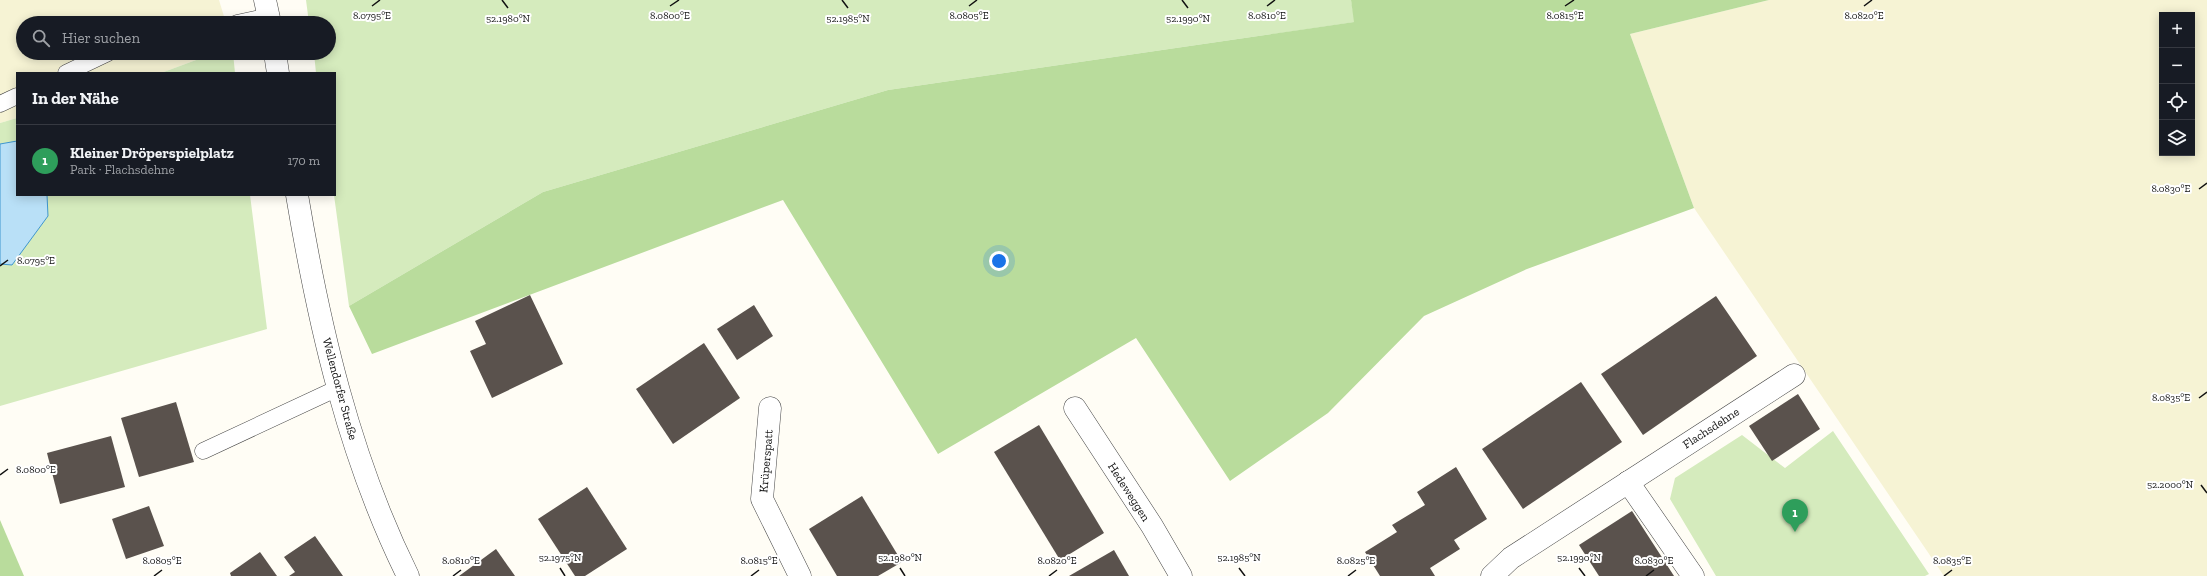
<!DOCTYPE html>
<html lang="de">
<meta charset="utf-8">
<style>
:root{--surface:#171b24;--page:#20242c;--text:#f1f3f6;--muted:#9ea1a6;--line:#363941;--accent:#2563eb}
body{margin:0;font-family:"Zilla Slab",serif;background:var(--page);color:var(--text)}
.controls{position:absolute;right:12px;top:12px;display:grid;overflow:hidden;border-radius:0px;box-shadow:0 2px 10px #0003}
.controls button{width:36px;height:36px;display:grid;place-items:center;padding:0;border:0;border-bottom:1px solid var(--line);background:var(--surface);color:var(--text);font:20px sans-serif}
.you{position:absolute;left:999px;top:261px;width:14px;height:14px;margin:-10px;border:3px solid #fff;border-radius:50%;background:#1a73e8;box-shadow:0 0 0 6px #1a73e833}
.badge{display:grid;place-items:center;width:26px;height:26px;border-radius:50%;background:var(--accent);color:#fff;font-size:13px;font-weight:700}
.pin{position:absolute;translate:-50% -33px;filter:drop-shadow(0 1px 2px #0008)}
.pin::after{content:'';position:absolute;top:21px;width:14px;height:12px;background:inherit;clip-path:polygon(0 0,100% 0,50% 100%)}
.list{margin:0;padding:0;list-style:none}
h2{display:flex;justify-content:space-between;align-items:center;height:52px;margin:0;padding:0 16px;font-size:17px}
h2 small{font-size:13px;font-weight:400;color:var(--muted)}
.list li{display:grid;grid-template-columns:26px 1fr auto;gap:12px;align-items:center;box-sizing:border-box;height:72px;padding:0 16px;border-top:1px solid var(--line)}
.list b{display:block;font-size:15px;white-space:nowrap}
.list p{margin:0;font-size:13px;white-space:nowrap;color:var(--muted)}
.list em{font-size:13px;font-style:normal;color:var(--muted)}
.icon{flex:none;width:22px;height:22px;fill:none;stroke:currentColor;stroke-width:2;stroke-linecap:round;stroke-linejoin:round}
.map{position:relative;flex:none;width:2207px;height:576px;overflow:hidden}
.search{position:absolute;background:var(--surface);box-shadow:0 2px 10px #0003;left:16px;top:16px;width:320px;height:44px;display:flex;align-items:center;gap:10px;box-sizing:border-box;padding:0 14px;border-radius:22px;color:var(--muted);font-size:15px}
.panel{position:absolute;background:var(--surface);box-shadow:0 2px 10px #0003;left:16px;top:72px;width:320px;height:124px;border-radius:0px}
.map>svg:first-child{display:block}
.farmland{fill:#f6f3d4;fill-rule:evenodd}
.green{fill:#d5ebbd}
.forest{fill:#b9dc9c}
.water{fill:#b9e0f7;stroke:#3f96cf}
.building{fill:#5a524d}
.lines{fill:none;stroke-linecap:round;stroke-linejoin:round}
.service-casing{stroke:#444;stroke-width:17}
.minor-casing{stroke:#444;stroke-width:23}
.tertiary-casing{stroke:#444;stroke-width:23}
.service{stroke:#fff;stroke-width:16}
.minor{stroke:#fff;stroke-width:22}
.tertiary{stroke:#fff;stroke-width:22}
.ticks{fill:none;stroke:#111;stroke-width:1.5}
.labels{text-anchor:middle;stroke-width:4;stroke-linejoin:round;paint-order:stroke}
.street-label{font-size:12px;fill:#111;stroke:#fff}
.ticks-label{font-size:10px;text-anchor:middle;fill:#111;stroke:#fff;stroke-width:4;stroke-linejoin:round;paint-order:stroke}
</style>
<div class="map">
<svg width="2207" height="576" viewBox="0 0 2207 576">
<rect width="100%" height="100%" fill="#fffdf5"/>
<!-- farmland -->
<g class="farmland">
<path d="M0 0H219L226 23H23V53H215L161 73H17V118L0 123Z"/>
<path d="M1769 0H2207V576H1944L1694 208 1630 34ZM2162 15H2192V153H2162Z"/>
</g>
<!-- green -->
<g class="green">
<path d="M306 0H1351L1355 22 888 90 543 192 349 306 334 195 335 73H316L314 53H329V23H309Z"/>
<path d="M215 53H233L235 73H161Z"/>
<path d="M17 118V195H250L267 329 0 406V123Z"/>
<path d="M1833 431 1929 574 1925 576H1716L1670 499 1675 478 1742 435 1785 468Z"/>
</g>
<!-- forest -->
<g class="forest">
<path d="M1351 0H1769L1630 34 1694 208 1527 269 1424 316 1328 413 1230 481 1136 338 938 454 783 200 372 354 349 306 543 192 888 90 1354 22Z"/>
<path d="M0 520 24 576H0Z"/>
</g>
<!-- water -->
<path class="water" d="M17 141V195H47L48 216 12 265 0 264V144Z"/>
<!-- building -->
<g class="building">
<path d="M530 295 563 364 492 398 470 351 486 344 475 321Z"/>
<path d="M1716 296 1757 356 1643 435 1601 374Z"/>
<path d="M754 305 773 336 737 360 717 329Z"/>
<path d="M704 343 740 398 673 444 636 389Z"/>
<path d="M1581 382 1622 442 1523 509 1482 449Z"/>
<path d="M1798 394 1820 429 1772 461 1749 426Z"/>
<path d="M176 402 194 462 139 477 121 418Z"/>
<path d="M1039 425 1104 533 1060 560 994 452Z"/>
<path d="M111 436 125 487 60 504 47 453Z"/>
<path d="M1456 467 1487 519 1454 540 1460 549 1430 568 1435 576H1380L1365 552 1397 532 1392 525 1425 505 1417 492Z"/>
<path d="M587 487 627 549 585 576H575L538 519Z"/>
<path d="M862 496 902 562 878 576H837L809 529Z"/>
<path d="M149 506 164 546 126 559 112 519Z"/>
<path d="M1632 511 1674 576H1599L1579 545Z"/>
<path d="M315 536 343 576H289L295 572 284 557Z"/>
<path d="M496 549 515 576H459Z"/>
<path d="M1114 550 1129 576H1069Z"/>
<path d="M260 552 277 576H231L230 573Z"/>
</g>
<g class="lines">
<defs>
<g id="service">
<path d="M237 23 269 16"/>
<path d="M66 73 108 53"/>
<path d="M0 104 17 96"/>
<path d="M203 451 338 388"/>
</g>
<g id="minor">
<path d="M770 408 762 499 800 576"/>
<path d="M1075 408 1152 526 1181 576"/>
<path d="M1628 482 1693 576"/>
<path d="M1492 576 1511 558 1794 375"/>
</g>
<g id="tertiary">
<path d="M265 0 270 23"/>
<path d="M275 53 278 73"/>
<path d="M297 195C319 326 349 457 408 576"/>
</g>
</defs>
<!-- service casing -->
<use href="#service" class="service-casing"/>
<!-- minor casing -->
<use href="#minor" class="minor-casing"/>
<!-- tertiary casing -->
<use href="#tertiary" class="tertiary-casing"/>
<!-- service -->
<use href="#service" class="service"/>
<!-- minor -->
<use href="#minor" class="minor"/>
<!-- tertiary -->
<use href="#tertiary" class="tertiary"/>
</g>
<!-- ticks -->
<path class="ticks" d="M502 0 508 8M842 0 848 8M1182 0 1188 8M372 6 380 0M670 6 679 0M969 6 977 0M1267 6 1275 0M1565 6 1574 0M1864 6 1872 0M2199 189 2207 183M0 266 8 260M2199 398 2207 392M0 475 8 469M2201 485 2207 493M560 568 565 576M900 568 905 576M1239 568 1245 576M1579 568 1585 576M154 576 162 570M453 576 461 570M751 576 759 570M1049 576 1057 570M1348 576 1356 570M1646 576 1654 570M1944 576 1952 570"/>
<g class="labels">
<!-- street labels -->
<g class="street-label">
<text transform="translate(340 389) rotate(75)" y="4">Wellendorfer Straße</text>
<text transform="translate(1711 428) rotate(-33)" y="4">Flachsdehne</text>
<text transform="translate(766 461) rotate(-85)" y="4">Krüperspatt</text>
<text transform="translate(1129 492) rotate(57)" y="4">Hedeweggen</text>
</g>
</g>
<g class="ticks-label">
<text x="372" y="19">8.0795°E</text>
<text x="670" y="19">8.0800°E</text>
<text x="969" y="19">8.0805°E</text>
<text x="1267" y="19">8.0810°E</text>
<text x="1565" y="19">8.0815°E</text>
<text x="1864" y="19">8.0820°E</text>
<text x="508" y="22">52.1980°N</text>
<text x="848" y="22">52.1985°N</text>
<text x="1188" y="22">52.1990°N</text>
<text x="2171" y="192">8.0830°E</text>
<text x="36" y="264">8.0795°E</text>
<text x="2171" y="401">8.0835°E</text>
<text x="36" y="473">8.0800°E</text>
<text x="2170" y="488">52.2000°N</text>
<text x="560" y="561">52.1975°N</text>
<text x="900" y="561">52.1980°N</text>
<text x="1239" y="561">52.1985°N</text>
<text x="1579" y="561">52.1990°N</text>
<text x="162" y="564">8.0805°E</text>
<text x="461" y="564">8.0810°E</text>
<text x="759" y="564">8.0815°E</text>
<text x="1057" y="564">8.0820°E</text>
<text x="1356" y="564">8.0825°E</text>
<text x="1654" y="564">8.0830°E</text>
<text x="1952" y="564">8.0835°E</text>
</g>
</svg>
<div class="controls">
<button>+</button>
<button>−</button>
<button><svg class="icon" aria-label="locate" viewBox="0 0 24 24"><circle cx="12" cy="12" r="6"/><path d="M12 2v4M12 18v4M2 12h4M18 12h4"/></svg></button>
<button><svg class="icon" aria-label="layers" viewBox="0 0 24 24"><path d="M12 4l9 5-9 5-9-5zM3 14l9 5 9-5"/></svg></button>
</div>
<div class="you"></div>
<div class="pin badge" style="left:1795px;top:532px;background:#2e9e5b">1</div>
<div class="search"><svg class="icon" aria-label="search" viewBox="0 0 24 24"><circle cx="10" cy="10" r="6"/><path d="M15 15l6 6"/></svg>Hier suchen</div>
<section class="panel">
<h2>In der Nähe<small></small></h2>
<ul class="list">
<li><span class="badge" style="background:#2e9e5b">1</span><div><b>Kleiner Dröperspielplatz</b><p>Park · Flachsdehne</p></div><em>170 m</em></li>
</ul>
</section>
</div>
